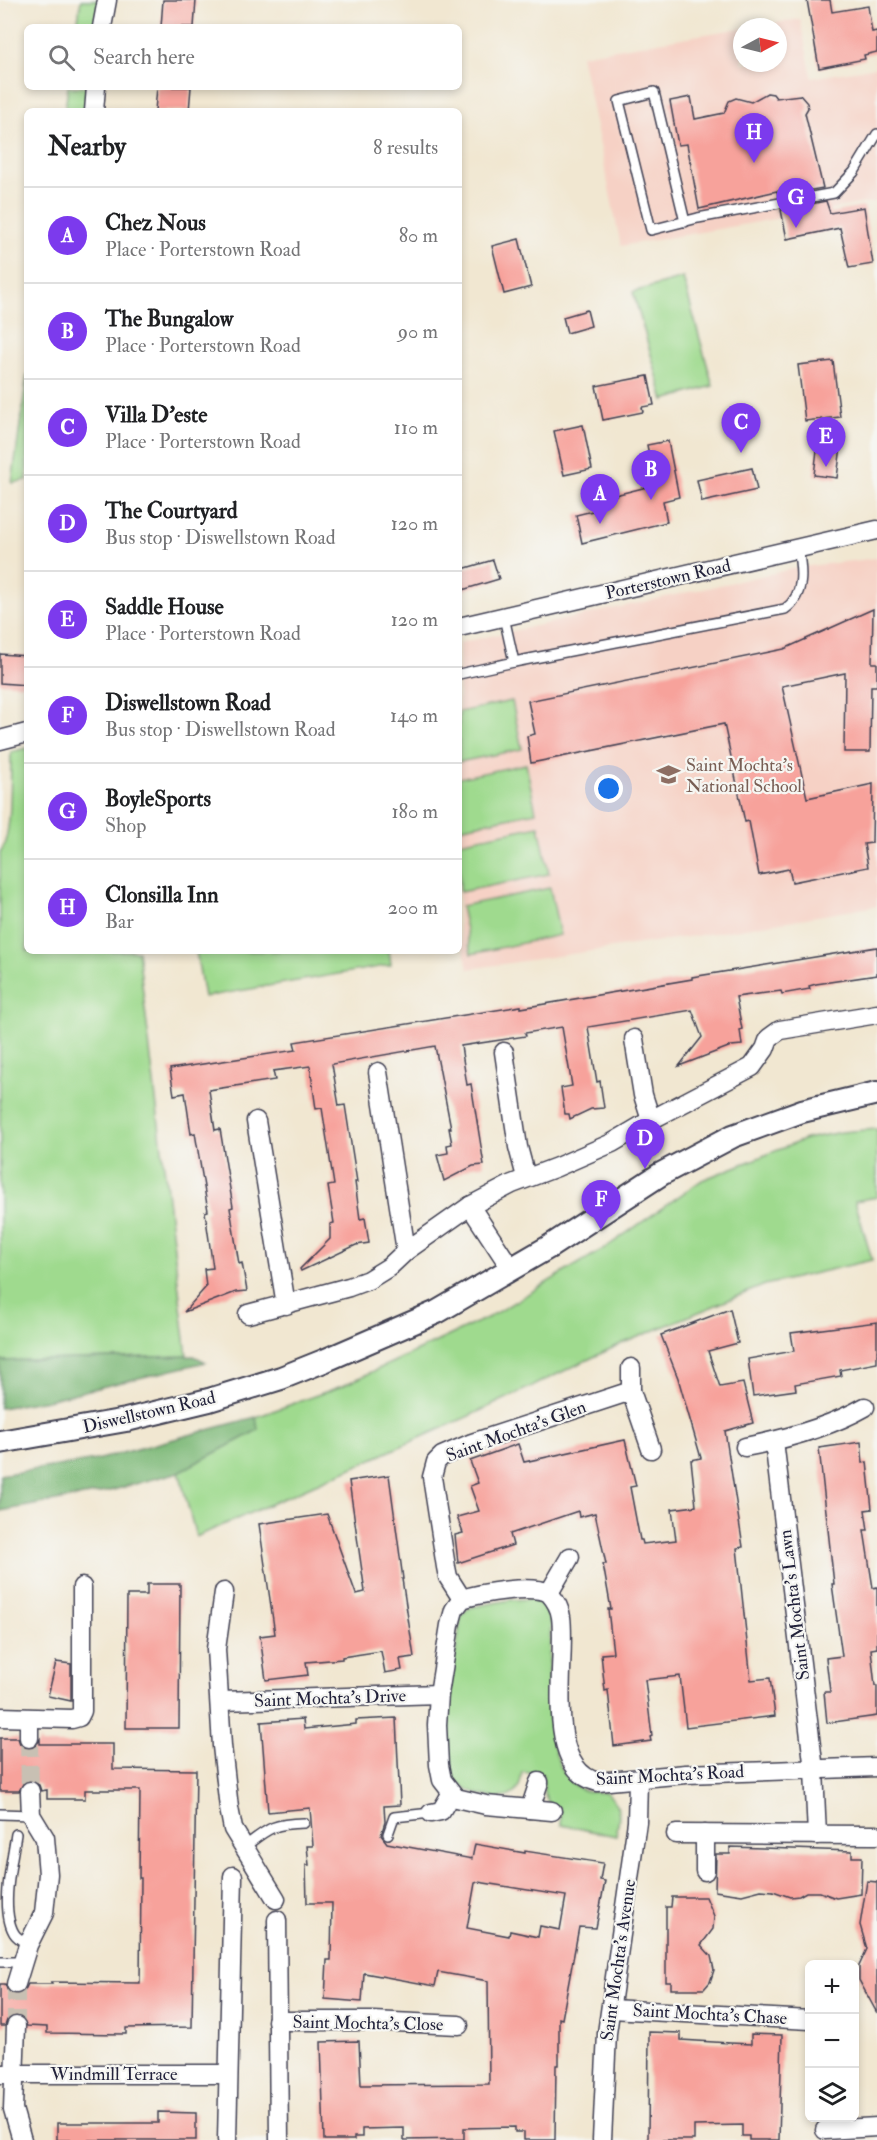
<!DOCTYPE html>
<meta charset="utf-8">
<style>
:root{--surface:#fff;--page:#f2f2f2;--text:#202124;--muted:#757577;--line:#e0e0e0;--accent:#7c3aed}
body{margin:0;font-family:"IM FELL Double Pica",serif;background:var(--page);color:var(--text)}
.controls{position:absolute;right:18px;bottom:18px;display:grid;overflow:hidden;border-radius:9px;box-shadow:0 3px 9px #0003}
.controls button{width:54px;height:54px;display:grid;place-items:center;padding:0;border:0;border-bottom:2px solid var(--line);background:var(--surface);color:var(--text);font:30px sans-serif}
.compass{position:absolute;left:733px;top:18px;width:54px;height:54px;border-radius:50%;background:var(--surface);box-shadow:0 3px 9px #0003;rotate:83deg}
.you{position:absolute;left:609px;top:789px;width:21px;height:21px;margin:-15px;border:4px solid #fff;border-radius:50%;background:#1a73e8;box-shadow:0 0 0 9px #1a73e833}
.badge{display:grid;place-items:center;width:39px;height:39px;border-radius:50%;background:var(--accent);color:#fff;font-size:20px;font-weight:700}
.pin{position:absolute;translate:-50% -50px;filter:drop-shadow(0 2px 3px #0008)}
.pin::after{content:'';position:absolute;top:32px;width:21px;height:18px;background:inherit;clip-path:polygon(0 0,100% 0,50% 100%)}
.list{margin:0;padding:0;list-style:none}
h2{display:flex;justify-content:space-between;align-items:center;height:78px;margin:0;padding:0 24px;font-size:26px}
h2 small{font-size:20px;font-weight:400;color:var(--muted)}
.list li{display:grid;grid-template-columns:39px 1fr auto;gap:18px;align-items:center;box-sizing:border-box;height:96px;padding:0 24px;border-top:2px solid var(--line)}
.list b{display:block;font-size:22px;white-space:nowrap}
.list p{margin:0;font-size:20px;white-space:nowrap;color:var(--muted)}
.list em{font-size:20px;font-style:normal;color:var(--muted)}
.icon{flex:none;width:33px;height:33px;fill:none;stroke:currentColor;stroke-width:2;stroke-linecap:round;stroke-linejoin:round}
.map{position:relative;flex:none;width:877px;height:2140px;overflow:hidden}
.search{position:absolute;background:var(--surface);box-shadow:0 3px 9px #0003;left:24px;top:24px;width:438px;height:66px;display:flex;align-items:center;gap:15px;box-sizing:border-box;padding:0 21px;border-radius:9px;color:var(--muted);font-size:22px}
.panel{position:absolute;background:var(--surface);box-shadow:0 3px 9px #0003;left:24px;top:108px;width:438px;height:846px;border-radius:9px}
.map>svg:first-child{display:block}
.built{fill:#f6d1c5}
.green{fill:#9fda8e;stroke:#607e64;stroke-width:1.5}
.forest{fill:#7fba79;stroke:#506e5a;stroke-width:1.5}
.building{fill:#f7a29b;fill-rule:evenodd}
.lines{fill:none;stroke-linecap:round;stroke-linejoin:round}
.minor-tunnel{stroke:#c8c0b3;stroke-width:18;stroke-dasharray:18 9;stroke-linecap:butt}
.service-casing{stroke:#414052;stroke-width:12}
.minor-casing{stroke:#414052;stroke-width:21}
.tertiary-casing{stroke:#414052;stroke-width:26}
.service{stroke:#fff;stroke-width:9}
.minor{stroke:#fff;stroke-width:18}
.tertiary{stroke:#fff;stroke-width:22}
.labels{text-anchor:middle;stroke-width:4.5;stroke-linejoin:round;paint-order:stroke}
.street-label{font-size:18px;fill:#22223b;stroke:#f6f6f2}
.education-label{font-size:18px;fill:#785e54;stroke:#f6f6f2;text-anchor:start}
</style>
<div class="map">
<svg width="877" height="2140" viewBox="0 0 877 2140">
<rect width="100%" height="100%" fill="#f6f6f2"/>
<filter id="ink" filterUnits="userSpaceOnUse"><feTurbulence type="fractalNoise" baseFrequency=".0167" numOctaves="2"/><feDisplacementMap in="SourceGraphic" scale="12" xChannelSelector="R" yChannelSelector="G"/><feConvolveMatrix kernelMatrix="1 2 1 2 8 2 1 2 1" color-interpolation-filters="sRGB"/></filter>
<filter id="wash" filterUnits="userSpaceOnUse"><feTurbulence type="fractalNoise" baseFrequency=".008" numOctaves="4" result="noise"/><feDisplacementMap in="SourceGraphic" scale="24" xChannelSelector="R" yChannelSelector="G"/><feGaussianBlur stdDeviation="1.35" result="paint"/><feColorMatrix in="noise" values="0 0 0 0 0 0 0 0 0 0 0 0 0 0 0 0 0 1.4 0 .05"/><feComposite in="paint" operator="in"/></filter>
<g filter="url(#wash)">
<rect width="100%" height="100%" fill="#f1e7d1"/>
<!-- built -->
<g class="built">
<path d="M800 19 812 78 877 67V201L621 246 581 55 742 28V63H778V27H750Z"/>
<path d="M877 558V906L728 931 468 969 459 927V643L801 567Z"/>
</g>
<!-- green -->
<g class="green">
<path d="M81 0H103L100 27H77Z"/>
<path d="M68 87H94L92 111H65Z"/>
<path d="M683 278 713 386 664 400 633 292Z"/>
<path d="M27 375V480L12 483Z"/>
<path d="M512 701 522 749 459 762V712Z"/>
<path d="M27 748V951H138L187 1356 0 1361V852C13 837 10 775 11 752Z"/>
<path d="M526 764 536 812 459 828V778Z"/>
<path d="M539 826 549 874 460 892 459 842Z"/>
<path d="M550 888 560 935 471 954 461 906Z"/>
<path d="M196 951H389L391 965 204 997Z"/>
<path d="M877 1129V1197L855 1201 872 1260 765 1285 621 1344 467 1417 196 1537 179 1472 256 1417 342 1386 489 1317 605 1248 702 1180 806 1139 841 1132Z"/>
<path d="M529 1599C543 1601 548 1612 551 1625 549 1664 539 1766 579 1788 587 1793 596 1793 606 1792 622 1806 620 1816 616 1836L561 1825 560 1808 550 1805 544 1793 543 1775 522 1772C521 1780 520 1788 514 1793 499 1806 457 1790 450 1773 439 1740 456 1654 461 1617L466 1610 472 1607 510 1600Z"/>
</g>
<!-- forest -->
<g class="forest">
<path d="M194 1356 206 1362 47 1400 0 1408V1361Z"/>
<path d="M256 1417 258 1430 179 1472 106 1492 0 1511V1475L96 1460Z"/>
</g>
<g id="blocks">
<!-- building -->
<g class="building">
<path d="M163 0H196L194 27H161Z"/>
<path d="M807 0H830L832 12 868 6 872 32 877 31V52L864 55 865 59 819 68Z"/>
<path d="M157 87H191L189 111H155Z"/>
<path d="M767 93 773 94 776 98 800 95 807 103 808 108 805 113 823 188 778 196 777 191 699 209 687 144 678 145 670 101 691 97 695 119 724 113 729 101 736 98 751 102Z"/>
<path d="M826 201 830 213 864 207 873 264 849 268 840 228 787 239 781 210Z"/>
<path d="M519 239 531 287 504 294 492 246Z"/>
<path d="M587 310 591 326 567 333 563 317Z"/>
<path d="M833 361 840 417 805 421 798 365Z"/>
<path d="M648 376 654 405 642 407 643 412 603 420 596 386Z"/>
<path d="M583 425 592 469 564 475 554 431Z"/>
<path d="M668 441 679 497 663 501 667 522 582 543 576 515 601 509 598 495 614 491 615 495 655 485 647 445Z"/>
<path d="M818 442 841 446 837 478 814 475Z"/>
<path d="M752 468 757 490 702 502 697 480Z"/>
<path d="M493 560 499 579 459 591V570Z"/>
<path d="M873 609 872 663H877V686H871L870 752H844L845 673 782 686 807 798 873 784 872 843 864 844 868 867 792 882 789 869 759 875 749 821 745 822 724 724 531 763 527 736 535 734 528 701 784 649Z"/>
<path d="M0 654 27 656V685L0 683Z"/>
<path d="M877 947V975L816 984 809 986 810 989 782 994 781 991 736 997 742 1029 740 1030 742 1045 731 1046 679 1066 702 1037 692 1010 588 1027 597 1082 600 1081 604 1108 591 1109 570 1119 569 1114H565L561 1088 572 1086 562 1027 525 1033 526 1036 461 1046 467 1085 471 1084 484 1165 473 1166 444 1181 437 1155 448 1153 447 1145 452 1144 449 1128H451L435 1046 332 1064 339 1106 345 1105 357 1182H355L360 1219 365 1218 369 1243 356 1245 301 1271 300 1269 330 1239V1224L334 1223 328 1186 334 1185 322 1108 316 1109 310 1066 273 1071 275 1080 209 1090 215 1130 220 1129 233 1207 230 1208 239 1264 242 1263 247 1291 236 1292 184 1312 206 1287 204 1269 213 1268 205 1212 208 1211 195 1133 191 1134 185 1093 174 1095 170 1069 296 1050 294 1042 521 1006V1008L692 979V977Z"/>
<path d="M730 1309 738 1343 708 1351 720 1387 743 1383 753 1423 725 1431 743 1547 737 1548 751 1680 770 1678 775 1716 686 1727 680 1676 645 1680 652 1736 650 1737 651 1741 614 1746 608 1690 605 1691 601 1654 613 1653 608 1609H611L603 1564H606L595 1513 579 1517 578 1511 510 1534 513 1545 458 1563 455 1535 463 1533 457 1517 479 1511 470 1486 478 1483 470 1461 518 1444 524 1462 625 1440 636 1486 630 1487 640 1540H642L643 1544 676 1540 672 1509 696 1506 691 1460 701 1458 678 1378 661 1335Z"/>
<path d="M877 1322V1363L840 1370 841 1376 795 1384 796 1390 753 1396 748 1359 794 1351 791 1333Z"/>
<path d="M861 1442 863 1463 867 1462 872 1509 865 1510 868 1530H864L873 1588 877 1587V1648L871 1649 875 1686H877V1716L827 1723 824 1692H830L826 1658 842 1656 832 1584H834L819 1448Z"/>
<path d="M389 1475 403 1579H402L414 1657 400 1659 402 1670 385 1673 381 1651 342 1657V1659L306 1662 308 1675 266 1680 260 1636 275 1634 259 1524 327 1514 356 1594 365 1592 349 1481Z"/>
<path d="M147 1584H180L179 1728H126L127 1595H147Z"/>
<path d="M56 1662 71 1664V1701L48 1696Z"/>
<path d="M396 1718 400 1805 384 1806 385 1822 381 1835 387 1843 472 1859 475 1844 525 1853V1851L603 1863 600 1880 605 1881 596 1928 579 1927 562 2019 559 2018V2065H556L555 2140H524V2132H515V2127L464 2128V2139L404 2140V2128L362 2129V2137H354V2140H324L321 2042 359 2041 361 2085 489 2084 488 1981 438 1972 435 1986 364 1973 362 2002 325 1999 327 1960H331L332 1903H307L306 1865H309L307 1846H313L310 1808 268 1812 261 1722 303 1719 304 1729 356 1724V1720ZM478 1882 566 1896 560 1930 540 1926 538 1937 510 1931 509 1936 467 1928 475 1883Z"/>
<path d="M0 1738H18L20 1744 28 1749 35 1747 40 1739V1744H113V1769L196 1770 192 2027 126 2028V2034L47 2033V2027L27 2026 22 2017 16 2015 7 2020 5 2026H0V1984H5L8 1992 18 1995 24 1992 28 1984H52L51 1982 140 1983 141 1878H139L140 1790H85V1799H47V1790L41 1791 39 1785 30 1780 24 1782 19 1791H0Z"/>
<path d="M730 1847 852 1851V1857H862L861 1894 836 1898 820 1892H806L799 1896 790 1897 773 1891 761 1890 742 1895 715 1891 716 1854H730Z"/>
<path d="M867 1881 877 1882V2013L859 1980V1966L867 1949 860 1925Z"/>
<path d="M672 1897H706L714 1916 713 1929 701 1945 711 1956 714 1970 710 1982 704 1989H671V1982H666V1907H671Z"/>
<path d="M649 2032 681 2033V2040L730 2043 751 2044V2034L782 2035 779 2140H749V2136H742V2125L694 2126V2140H648Z"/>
<path d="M158 2112 196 2113V2140H57V2123H158Z"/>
</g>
</g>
</g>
<g filter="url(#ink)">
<use href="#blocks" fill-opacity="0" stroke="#414052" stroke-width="1.5"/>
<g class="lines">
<!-- minor-tunnel -->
<g class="minor-tunnel">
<path d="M29 1738 30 1791"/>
<path d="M16 1984V2026"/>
</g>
<defs>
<g id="service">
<path d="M685 222 654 92 619 101 651 230 698 218 834 193 854 172 877 134"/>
<path d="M504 617 514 662 785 609C805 595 802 570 798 549"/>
<path d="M459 674 514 662"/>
<path d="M0 1814 31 1815"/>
<path d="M16 1834C12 1861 0 1909 14 1933 17 1938 24 1942 28 1945"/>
<path d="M388 1834 394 1817 431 1813"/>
<path d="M243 1848C269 1828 271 1824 304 1823"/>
<path d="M0 1962H23"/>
</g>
<g id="minor">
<path d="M102 27 107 0"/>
<path d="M94 111 96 87"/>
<path d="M459 627 877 530"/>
<path d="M0 740 27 733"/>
<path d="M634 1039 643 1095 651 1120"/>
<path d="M504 1052 518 1147 526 1177"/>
<path d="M378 1072 406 1251"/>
<path d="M256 1121 286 1305"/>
<path d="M470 1206 512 1270"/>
<path d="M248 1314 349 1287 368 1280 389 1267 406 1251 470 1206 512 1184 557 1167 612 1143 651 1120 752 1067 765 1049 769 1038 780 1030 877 1014"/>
<path d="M631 1368V1391L651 1449"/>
<path d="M774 1441 814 1770 817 1835"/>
<path d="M745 1447C786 1439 828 1428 865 1407"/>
<path d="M224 1592 216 1649 222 1746 229 1808 233 1829 276 1899"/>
<path d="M549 1593 570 1557"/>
<path d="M462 1599 448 1577 446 1567 432 1477 436 1462 442 1456 472 1443 631 1391"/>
<path d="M221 1701 439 1694"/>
<path d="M0 1717 72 1719 79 1717 82 1711V1587"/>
<path d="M29 1738V1719"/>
<path d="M530 1809 539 1782"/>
<path d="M552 1811 486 1805 456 1798 442 1780 439 1765 437 1725 439 1694 450 1625 454 1610 462 1599C481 1593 532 1584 549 1593 555 1600 560 1608 561 1617 567 1659 542 1769 598 1782L686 1774 877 1767"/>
<path d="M431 1813 441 1811 451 1794"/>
<path d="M676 1834 877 1835"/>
<path d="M705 1871V1834"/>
<path d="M277 1920 279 2140"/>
<path d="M16 1984 28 1945 44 1913 48 1874 45 1838 31 1815 30 1791"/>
<path d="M611 2009 810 2020"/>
<path d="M277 2021H372L459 2025"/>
<path d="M16 2026 13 2109 22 2140"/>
<path d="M0 2074H228"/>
<path d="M825 2130 877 2127"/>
<path d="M227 2140 233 1876"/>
<path d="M602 2140 607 2033 637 1822 638 1780"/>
</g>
<path id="tertiary" d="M0 1442 126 1420 209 1400 281 1378 326 1360 437 1312 549 1247 661 1174 733 1136 802 1111 877 1093"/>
</defs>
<!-- service casing -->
<use href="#service" class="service-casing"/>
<!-- minor casing -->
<use href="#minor" class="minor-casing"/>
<!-- tertiary casing -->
<use href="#tertiary" class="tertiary-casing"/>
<!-- service -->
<use href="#service" class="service"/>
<!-- minor -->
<use href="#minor" class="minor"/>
<!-- tertiary -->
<use href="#tertiary" class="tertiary"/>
</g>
</g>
<!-- icons -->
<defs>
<symbol id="school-bare" viewBox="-9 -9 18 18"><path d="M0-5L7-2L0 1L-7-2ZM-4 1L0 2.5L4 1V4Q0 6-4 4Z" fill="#8d6e63" stroke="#f6f6f2" stroke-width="2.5" paint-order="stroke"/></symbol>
</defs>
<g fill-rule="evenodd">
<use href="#school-bare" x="652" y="758" width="33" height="33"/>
</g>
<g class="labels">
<!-- street labels -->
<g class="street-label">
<text transform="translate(668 579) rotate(-13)" y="6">Porterstown Road</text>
<text transform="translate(149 1412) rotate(-13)" y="6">Diswellstown Road</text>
<text transform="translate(516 1431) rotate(-20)" y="6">Saint Mochta's Glen</text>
<text transform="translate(794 1605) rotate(-97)" y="6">Saint Mochta's Lawn</text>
<text transform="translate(330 1698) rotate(-2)" y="6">Saint Mochta's Drive</text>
<text transform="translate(670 1775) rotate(-3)" y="6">Saint Mochta's Road</text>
<text transform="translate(618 1960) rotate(-82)" y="6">Saint Mochta's Avenue</text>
<text transform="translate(710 2014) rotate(3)" y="6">Saint Mochta's Chase</text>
<text transform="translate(368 2023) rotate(1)" y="6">Saint Mochta's Close</text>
<text x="114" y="2080">Windmill Terrace</text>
</g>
<!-- education labels -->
<g class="education-label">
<text x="686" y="771">Saint Mochta's<tspan x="686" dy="21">National School</tspan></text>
</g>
</g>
</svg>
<div class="controls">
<button>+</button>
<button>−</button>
<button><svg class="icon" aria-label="layers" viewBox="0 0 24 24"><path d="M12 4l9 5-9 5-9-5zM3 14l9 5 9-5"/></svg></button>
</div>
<svg class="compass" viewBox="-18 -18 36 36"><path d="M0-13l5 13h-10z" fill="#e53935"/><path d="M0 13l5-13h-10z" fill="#757577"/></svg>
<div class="you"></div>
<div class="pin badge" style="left:600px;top:524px">A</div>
<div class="pin badge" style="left:651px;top:500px">B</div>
<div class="pin badge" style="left:741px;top:453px">C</div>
<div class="pin badge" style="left:645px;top:1169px">D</div>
<div class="pin badge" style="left:826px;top:467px">E</div>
<div class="pin badge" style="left:601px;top:1230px">F</div>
<div class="pin badge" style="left:796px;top:228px">G</div>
<div class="pin badge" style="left:754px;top:163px">H</div>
<div class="search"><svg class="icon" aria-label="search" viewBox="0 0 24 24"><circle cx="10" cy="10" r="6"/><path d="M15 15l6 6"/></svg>Search here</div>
<section class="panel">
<h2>Nearby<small>8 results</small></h2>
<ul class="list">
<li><span class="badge">A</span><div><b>Chez Nous</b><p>Place · Porterstown Road</p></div><em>80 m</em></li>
<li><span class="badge">B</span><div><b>The Bungalow</b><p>Place · Porterstown Road</p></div><em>90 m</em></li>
<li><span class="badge">C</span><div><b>Villa D'este</b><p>Place · Porterstown Road</p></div><em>110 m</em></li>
<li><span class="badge">D</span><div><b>The Courtyard</b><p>Bus stop · Diswellstown Road</p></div><em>120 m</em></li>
<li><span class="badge">E</span><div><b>Saddle House</b><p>Place · Porterstown Road</p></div><em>120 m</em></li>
<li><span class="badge">F</span><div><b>Diswellstown Road</b><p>Bus stop · Diswellstown Road</p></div><em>140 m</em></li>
<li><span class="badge">G</span><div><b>BoyleSports</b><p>Shop</p></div><em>180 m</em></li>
<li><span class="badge">H</span><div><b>Clonsilla Inn</b><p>Bar</p></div><em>200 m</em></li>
</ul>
</section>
</div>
